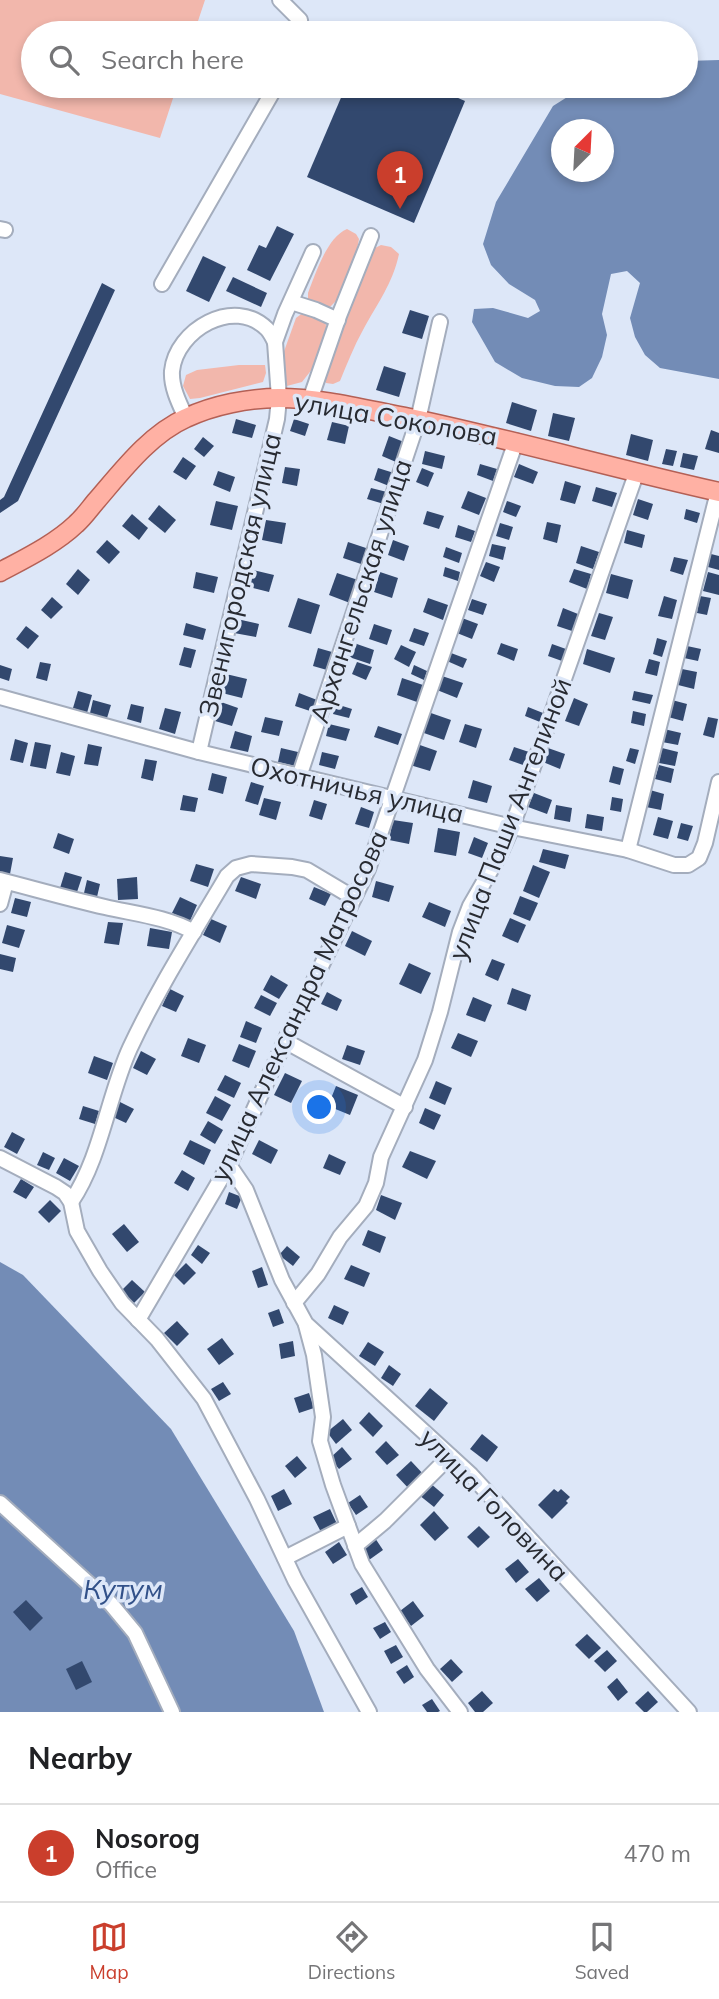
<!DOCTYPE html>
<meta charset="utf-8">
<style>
:root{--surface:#fff;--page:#f6f6f6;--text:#202124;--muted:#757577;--line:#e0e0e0;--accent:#ca3e2c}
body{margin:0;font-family:Mulish,sans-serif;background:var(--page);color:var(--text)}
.compass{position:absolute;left:551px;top:119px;width:63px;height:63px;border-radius:50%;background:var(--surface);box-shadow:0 4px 10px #0003;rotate:24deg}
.you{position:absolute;left:320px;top:1108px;width:24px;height:24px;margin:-18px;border:5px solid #fff;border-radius:50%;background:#1a73e8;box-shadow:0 0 0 10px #1a73e833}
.badge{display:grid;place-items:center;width:46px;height:46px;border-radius:50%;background:var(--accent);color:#fff;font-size:23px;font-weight:700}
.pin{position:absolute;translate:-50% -58px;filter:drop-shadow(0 2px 4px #0008)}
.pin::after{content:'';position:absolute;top:37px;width:24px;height:21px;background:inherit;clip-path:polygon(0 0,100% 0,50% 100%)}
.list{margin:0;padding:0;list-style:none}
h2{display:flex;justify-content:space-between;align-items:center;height:91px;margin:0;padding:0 28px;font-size:30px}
h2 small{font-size:23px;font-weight:400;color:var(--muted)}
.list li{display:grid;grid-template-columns:46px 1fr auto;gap:21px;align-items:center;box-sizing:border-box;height:98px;padding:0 28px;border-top:2px solid var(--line)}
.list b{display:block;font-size:26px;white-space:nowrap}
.list p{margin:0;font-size:23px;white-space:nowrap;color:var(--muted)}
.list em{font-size:23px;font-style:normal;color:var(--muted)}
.icon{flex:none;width:38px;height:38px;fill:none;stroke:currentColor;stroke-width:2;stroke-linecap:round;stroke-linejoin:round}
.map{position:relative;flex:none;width:719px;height:1712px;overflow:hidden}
.search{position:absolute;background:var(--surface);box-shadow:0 4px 10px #0003;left:21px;right:21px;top:21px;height:77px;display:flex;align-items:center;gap:18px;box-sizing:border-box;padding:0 24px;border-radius:38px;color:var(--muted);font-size:26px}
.sheet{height:189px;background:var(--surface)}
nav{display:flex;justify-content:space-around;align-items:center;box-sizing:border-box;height:98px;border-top:2px solid var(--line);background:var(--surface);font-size:19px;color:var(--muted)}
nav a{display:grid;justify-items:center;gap:4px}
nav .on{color:var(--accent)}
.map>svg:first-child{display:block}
.green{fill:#f2b7ac}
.water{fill:#738cb6;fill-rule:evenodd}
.building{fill:#32486e}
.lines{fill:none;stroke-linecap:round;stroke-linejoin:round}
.minor-casing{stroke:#a4adbd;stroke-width:18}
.major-casing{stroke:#b46055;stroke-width:21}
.minor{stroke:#fff;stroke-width:14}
.major{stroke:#ffb1a4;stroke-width:18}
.labels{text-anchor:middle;stroke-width:7;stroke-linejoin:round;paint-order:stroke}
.street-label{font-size:26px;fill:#282b32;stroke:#dde7f8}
.water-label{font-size:28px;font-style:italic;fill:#325189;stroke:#dde7f8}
</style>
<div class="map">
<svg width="719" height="1712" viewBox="0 0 719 1712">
<rect width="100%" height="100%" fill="#dde7f8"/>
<!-- green -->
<g class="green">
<path d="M0 0H205L194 33H33V86H177L160 138 0 94Z"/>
<path d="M347 229 356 234 359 239C355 262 348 291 330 307L316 304 308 299V293C315 275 327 237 347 229Z"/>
<path d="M381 245 391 247 399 254C393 283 377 304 363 330 354 346 347 364 340 381L333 384 326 383 322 376 368 260 375 248Z"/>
<path d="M304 312 325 320 327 332 313 368 302 382 283 387 282 357 296 318Z"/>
<path d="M239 365H265L266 373 263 382 200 398 190 399 183 386 186 375 197 370Z"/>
</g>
<!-- water -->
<g class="water">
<path d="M719 60V379L660 368 645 355 635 337 630 318 640 283 627 271 611 274 602 314 607 335 602 357 592 378 579 387 555 386 522 378 495 362 472 322 474 309 493 308 528 318 540 311 535 300 509 284 491 265 483 244 496 202 553 106 580 89 608 91 614 86H686V61ZM562 130H604V172H562Z"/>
<path d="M0 1262 23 1275 171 1429 294 1631 324 1712H0Z"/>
</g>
<!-- building -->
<g class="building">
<path d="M346 86H431L465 101 414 223 307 177Z"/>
<path d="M277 226 294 234 270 281 247 270 259 245 266 248Z"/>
<path d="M203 256 226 267 209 302 186 291Z"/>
<path d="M233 277 267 293 261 307 226 291Z"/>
<path d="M102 283 115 290 18 501 0 513V500L4 497Z"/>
<path d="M410 310 429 316 422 339 402 333Z"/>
<path d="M384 366 406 373 399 397 376 390Z"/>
<path d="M512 402 537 410 531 431 506 423Z"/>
<path d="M553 413 575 418 569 441 548 436Z"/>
<path d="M236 419 256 425 252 438 232 433Z"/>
<path d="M294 419 309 424 305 436 290 431Z"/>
<path d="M332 422 349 426 345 444 327 440Z"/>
<path d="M711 430 719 433V453L705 449Z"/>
<path d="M631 434 653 440 648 461 626 455Z"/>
<path d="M389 436 404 442 396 462 382 456Z"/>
<path d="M203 437 214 446 204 457 194 449Z"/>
<path d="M666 449 677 451 673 466 662 464Z"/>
<path d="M425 451 445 456 442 469 422 464Z"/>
<path d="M683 453 698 456 694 470 680 467Z"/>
<path d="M183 457 196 466 186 480 173 472Z"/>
<path d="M480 464 497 469 493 481 477 475Z"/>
<path d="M519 464 538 472 533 484 514 477Z"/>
<path d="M285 467 300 469 297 486 282 483Z"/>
<path d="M378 468 394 473 389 486 374 480Z"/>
<path d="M422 468 434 473 428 487 416 482Z"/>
<path d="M218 471 235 477 230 492 213 485Z"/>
<path d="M565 481 581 486 575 504 560 500Z"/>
<path d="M596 487 617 493 612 507 592 501Z"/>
<path d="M371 488 387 492 384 504 367 499Z"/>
<path d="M468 491 486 498 479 515 461 508Z"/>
<path d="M638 499 653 504 648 520 633 515Z"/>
<path d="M216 501 238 506 232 530 210 525Z"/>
<path d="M507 501 521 506 516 517 503 512Z"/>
<path d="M159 505 176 520 165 533 148 519Z"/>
<path d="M686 509 700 513 697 523 684 519Z"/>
<path d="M427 511 444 516 439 529 423 524Z"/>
<path d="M132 514 148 528 139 540 122 526Z"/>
<path d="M266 520 286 523 282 544 262 540Z"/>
<path d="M547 522 561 525 557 543 543 539Z"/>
<path d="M500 523 513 527 509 540 496 536Z"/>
<path d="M458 525 475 531 471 542 455 537Z"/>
<path d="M627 530 645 535 642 548 624 543Z"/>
<path d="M107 540 120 552 109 564 96 552Z"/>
<path d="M393 540 409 546 404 561 388 555Z"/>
<path d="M348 542 369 549 364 565 343 558Z"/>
<path d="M492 544 506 547 503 560 489 556Z"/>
<path d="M581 546 599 552 593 569 576 563Z"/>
<path d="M446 547 462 553 459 563 443 557Z"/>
<path d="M711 554 719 556V570L708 567Z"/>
<path d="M674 557 688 560 683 575 670 571Z"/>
<path d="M486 562 500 567 494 582 480 576Z"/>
<path d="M445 567 460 572 458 581 443 576Z"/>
<path d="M78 569 90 580 78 595 66 584Z"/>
<path d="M574 569 591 574 587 589 569 582Z"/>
<path d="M253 570 274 575 269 592 249 587Z"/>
<path d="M196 572 218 577 214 593 193 588Z"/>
<path d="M380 572 398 578 392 598 374 592Z"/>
<path d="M708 572 719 575V595L703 591Z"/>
<path d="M337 573 358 580 350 603 329 595Z"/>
<path d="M611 574 633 580 628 599 606 593Z"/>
<path d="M664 596 677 600 672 619 658 616Z"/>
<path d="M700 596 711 598 707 615 697 613Z"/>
<path d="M52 597 63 607 51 619 41 610Z"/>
<path d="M298 598 320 605 311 634 288 627Z"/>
<path d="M428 598 448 605 443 620 423 612Z"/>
<path d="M472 599 487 604 483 615 468 610Z"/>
<path d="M563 608 578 614 572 631 557 626Z"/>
<path d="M599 613 613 617 605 640 591 636Z"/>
<path d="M462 618 478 624 472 639 457 633Z"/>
<path d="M237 619 259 624 256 637 234 633Z"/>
<path d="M186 623 206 629 203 640 183 635Z"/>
<path d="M374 624 392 630 387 645 369 639Z"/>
<path d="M26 626 39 636 28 649 16 639Z"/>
<path d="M414 628 429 633 424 646 409 641Z"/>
<path d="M657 638 667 641 662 657 653 654Z"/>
<path d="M354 643 374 650 370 664 349 657Z"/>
<path d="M501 643 518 649 514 661 497 654Z"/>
<path d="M552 644 566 649 562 661 548 656Z"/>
<path d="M401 645 416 652 409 667 394 659Z"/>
<path d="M687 646 701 649 698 661 684 658Z"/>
<path d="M184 647 196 650 191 668 179 665Z"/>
<path d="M318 648 332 652 327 670 313 666Z"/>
<path d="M587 649 615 658 610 673 583 664Z"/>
<path d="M451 653 467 659 463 668 447 661Z"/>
<path d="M649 659 660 662 657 676 645 673Z"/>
<path d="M40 662 51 664 47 681 36 678Z"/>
<path d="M357 662 372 667 366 680 352 674Z"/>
<path d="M0 665 12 669 9 681 0 678Z"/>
<path d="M414 665 427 671 424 680 411 674Z"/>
<path d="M682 669 697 672 694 689 678 685Z"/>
<path d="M226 674 247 679 242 698 222 693Z"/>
<path d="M442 676 463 683 457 698 437 690Z"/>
<path d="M402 678 423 685 417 702 397 695Z"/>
<path d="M78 691 92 695 87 713 73 708Z"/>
<path d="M634 691 653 695 650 704 632 700Z"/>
<path d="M299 693 317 700 313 712 295 706Z"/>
<path d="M574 698 588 704 579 726 565 721Z"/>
<path d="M93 700 111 705 107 718 90 713Z"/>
<path d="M672 700 687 704 683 721 668 717Z"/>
<path d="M221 702 238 708 232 726 215 721Z"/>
<path d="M131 704 144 707 141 723 127 719Z"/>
<path d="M336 704 352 709 349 718 333 714Z"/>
<path d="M528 707 543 713 540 722 525 716Z"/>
<path d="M165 708 181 712 175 734 159 729Z"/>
<path d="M633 711 646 714 644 726 631 723Z"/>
<path d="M428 712 451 720 444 740 421 732Z"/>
<path d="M265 717 283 721 279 736 261 732Z"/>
<path d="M708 717 718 719 714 738 703 735Z"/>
<path d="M329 724 350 729 346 741 326 736Z"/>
<path d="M465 724 482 729 476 748 459 742Z"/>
<path d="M378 726 402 734 398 745 374 737Z"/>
<path d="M664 729 681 733 678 745 662 742Z"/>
<path d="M235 731 252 736 248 752 230 748Z"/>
<path d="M15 739 28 743 23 763 10 760Z"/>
<path d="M35 742 51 745 46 769 30 766Z"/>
<path d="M88 744 102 747 98 766 84 764Z"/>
<path d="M417 744 437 751 430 771 410 765Z"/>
<path d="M514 747 529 752 523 765 509 760Z"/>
<path d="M281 748 298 752 295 766 278 762Z"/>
<path d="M548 748 565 754 560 769 543 762Z"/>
<path d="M630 748 639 750 635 764 626 761Z"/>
<path d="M662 748 678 752 675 766 659 763Z"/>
<path d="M61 752 75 756 70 776 56 773Z"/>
<path d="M322 752 339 756 335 769 319 765Z"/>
<path d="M145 759 157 761 153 781 141 778Z"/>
<path d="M659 765 674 769 671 783 655 779Z"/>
<path d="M613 766 624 769 620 785 609 782Z"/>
<path d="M212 773 227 777 223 794 208 790Z"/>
<path d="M473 780 492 786 487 803 468 798Z"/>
<path d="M251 782 264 786 258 805 245 801Z"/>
<path d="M650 790 664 794 661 810 646 807Z"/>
<path d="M534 793 552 800 547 814 528 807Z"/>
<path d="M183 795 198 798 195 812 180 810Z"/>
<path d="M612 797 623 799 621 812 610 810Z"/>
<path d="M264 798 281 802 276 820 259 815Z"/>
<path d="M314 800 327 804 322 820 309 816Z"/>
<path d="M556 805 572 808 570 822 554 819Z"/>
<path d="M361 807 374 812 369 828 355 824Z"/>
<path d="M587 814 604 817 602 831 585 828Z"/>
<path d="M658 817 673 821 668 839 653 835Z"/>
<path d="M393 820 413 823 409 844 389 840Z"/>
<path d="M681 823 693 826 688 841 677 838Z"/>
<path d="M438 828 460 832 456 856 434 852Z"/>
<path d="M58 833 74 839 69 854 53 848Z"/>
<path d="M474 837 488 843 482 858 468 853Z"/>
<path d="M543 849 569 855 565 869 539 862Z"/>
<path d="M0 856 13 858 10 874 0 872Z"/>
<path d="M196 864 214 869 208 887 190 881Z"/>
<path d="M533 865 550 872 539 898 523 891Z"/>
<path d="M65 872 82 877 77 892 60 888Z"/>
<path d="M137 877 138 899 118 900 117 879Z"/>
<path d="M241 877 261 884 256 899 235 891Z"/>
<path d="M87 880 100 884 97 897 84 893Z"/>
<path d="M376 881 394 886 389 902 372 897Z"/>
<path d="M314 887 331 894 325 906 309 899Z"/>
<path d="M520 896 538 903 530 921 513 914Z"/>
<path d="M180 897 197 905 190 921 172 913Z"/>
<path d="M15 898 31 902 27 917 11 913Z"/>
<path d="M429 902 451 911 445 927 422 917Z"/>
<path d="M510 918 526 925 518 943 502 936Z"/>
<path d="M211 919 227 926 220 943 203 935Z"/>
<path d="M108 922 123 923 119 945 104 943Z"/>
<path d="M7 925 25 930 19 948 2 943Z"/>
<path d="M150 928 172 932 169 949 147 946Z"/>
<path d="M352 931 372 941 365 956 345 946Z"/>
<path d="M0 954 16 958 13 972 0 969Z"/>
<path d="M492 959 505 964 498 981 485 975Z"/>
<path d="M409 963 431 973 421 994 399 984Z"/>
<path d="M271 975 288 985 279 999 263 990Z"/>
<path d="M512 988 531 995 526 1011 507 1004Z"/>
<path d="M170 989 184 996 176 1012 162 1006Z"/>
<path d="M327 992 342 1000 337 1011 321 1004Z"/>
<path d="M261 995 277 1003 270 1016 254 1008Z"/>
<path d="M473 997 492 1005 485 1022 466 1015Z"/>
<path d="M246 1021 262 1028 256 1043 240 1037Z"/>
<path d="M458 1033 478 1041 471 1057 451 1048Z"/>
<path d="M188 1038 206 1045 199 1063 181 1056Z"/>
<path d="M239 1044 256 1051 249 1068 232 1061Z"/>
<path d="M347 1045 365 1051 360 1065 342 1059Z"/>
<path d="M141 1051 156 1059 147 1075 133 1068Z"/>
<path d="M94 1056 113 1063 107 1080 88 1073Z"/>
<path d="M285 1073 302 1081 291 1103 274 1095Z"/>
<path d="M225 1075 241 1083 234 1098 217 1090Z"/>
<path d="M436 1081 452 1088 445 1105 429 1098Z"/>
<path d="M336 1086 358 1095 350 1115 328 1106Z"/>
<path d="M215 1096 231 1105 222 1121 206 1113Z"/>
<path d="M120 1102 134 1109 126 1123 113 1117Z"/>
<path d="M83 1106 99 1111 95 1124 79 1119Z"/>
<path d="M425 1108 441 1115 434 1130 419 1123Z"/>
<path d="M208 1121 223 1130 215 1144 200 1135Z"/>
<path d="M12 1132 25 1139 17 1154 4 1147Z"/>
<path d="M190 1140 211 1150 204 1165 183 1154Z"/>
<path d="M259 1140 278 1150 271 1164 252 1154Z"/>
<path d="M410 1151 436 1161 427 1179 402 1167Z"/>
<path d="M43 1152 55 1158 49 1170 37 1165Z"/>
<path d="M329 1154 346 1162 340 1175 323 1168Z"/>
<path d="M64 1158 79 1166 70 1181 56 1173Z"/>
<path d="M182 1170 195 1178 188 1191 174 1183Z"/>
<path d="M21 1179 34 1187 26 1199 13 1192Z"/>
<path d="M229 1192 242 1197 237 1209 225 1204Z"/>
<path d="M381 1195 402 1203 395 1220 376 1210Z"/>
<path d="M50 1200 61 1211 49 1223 38 1212Z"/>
<path d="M124 1224 139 1242 127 1252 112 1234Z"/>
<path d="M368 1230 386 1237 380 1253 362 1245Z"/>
<path d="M198 1245 210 1253 202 1264 191 1255Z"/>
<path d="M287 1246 300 1257 293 1266 279 1255Z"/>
<path d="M186 1263 196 1273 184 1285 174 1275Z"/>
<path d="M351 1265 370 1273 364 1287 344 1279Z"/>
<path d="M262 1267 268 1285 258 1288 252 1271Z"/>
<path d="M132 1280 145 1292 134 1303 121 1291Z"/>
<path d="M334 1305 349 1312 343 1325 328 1318Z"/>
<path d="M279 1309 284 1323 273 1327 268 1313Z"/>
<path d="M177 1321 189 1334 177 1346 164 1333Z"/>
<path d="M222 1338 234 1354 219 1365 207 1349Z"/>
<path d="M293 1341 295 1356 281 1359 279 1344Z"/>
<path d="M368 1342 384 1352 375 1366 359 1356Z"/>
<path d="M389 1365 401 1374 393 1386 381 1378Z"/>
<path d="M223 1382 231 1394 219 1401 211 1389Z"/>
<path d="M430 1388 448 1403 434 1421 415 1406Z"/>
<path d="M309 1393 314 1408 299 1413 294 1398Z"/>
<path d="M369 1412 383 1426 373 1437 359 1423Z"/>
<path d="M343 1419 352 1430 336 1444 327 1432Z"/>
<path d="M482 1434 498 1447 487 1462 470 1449Z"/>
<path d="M386 1441 399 1455 387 1465 375 1452Z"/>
<path d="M342 1447 352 1459 339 1469 330 1458Z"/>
<path d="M297 1456 307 1468 295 1478 285 1466Z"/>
<path d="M411 1461 426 1477 411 1491 396 1475Z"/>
<path d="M430 1483 444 1495 434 1507 419 1495Z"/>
<path d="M284 1489 292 1504 278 1511 271 1496Z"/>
<path d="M554 1489 558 1492 561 1489 570 1497 566 1501 568 1503 552 1519 538 1505Z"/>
<path d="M360 1495 368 1507 356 1515 348 1503Z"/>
<path d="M330 1509 337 1524 321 1532 313 1517Z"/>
<path d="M434 1511 449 1528 435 1541 420 1525Z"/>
<path d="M479 1526 490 1537 478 1548 467 1537Z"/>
<path d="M375 1538 383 1550 369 1560 361 1547Z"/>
<path d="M339 1542 347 1555 333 1564 325 1552Z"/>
<path d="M518 1559 529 1572 516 1583 505 1569Z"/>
<path d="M539 1578 550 1591 537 1602 525 1589Z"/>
<path d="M362 1587 368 1597 356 1605 350 1594Z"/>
<path d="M26 1600 43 1618 30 1631 13 1612Z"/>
<path d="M413 1601 424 1616 411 1626 400 1611Z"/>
<path d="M385 1622 391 1632 380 1639 373 1628Z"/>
<path d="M587 1634 601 1648 589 1659 575 1645Z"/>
<path d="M396 1645 403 1657 391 1664 384 1651Z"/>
<path d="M607 1650 617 1661 605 1672 594 1661Z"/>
<path d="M451 1659 463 1672 452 1682 440 1669Z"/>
<path d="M82 1661 92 1682 76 1690 66 1669Z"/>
<path d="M407 1665 414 1677 404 1684 396 1672Z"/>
<path d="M617 1678 628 1692 618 1701 607 1687Z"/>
<path d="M482 1691 493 1703 483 1712H475L468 1703Z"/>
<path d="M648 1691 658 1702 647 1712H644L635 1703Z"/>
<path d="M432 1699 440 1711 438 1712H427L422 1705Z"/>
</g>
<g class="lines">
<defs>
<g id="minor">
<path d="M280 0 300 20 301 33"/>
<path d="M0 229 5 230"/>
<path d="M162 284 276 86"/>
<path d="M291 302 316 310 338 320"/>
<path d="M310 400 339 316 371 236"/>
<path d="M186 418C179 403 171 387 172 371 176 330 234 296 267 329 270 332 273 338 275 342"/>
<path d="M0 697 199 752 512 827 628 850 674 865H688L699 858 705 843 719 782"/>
<path d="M199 752 277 419 279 398 275 342 285 314 313 252"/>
<path d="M299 777 418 420 440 322"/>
<path d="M628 850 718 492"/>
<path d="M0 880C35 889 70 899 105 907 136 914 167 917 194 932"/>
<path d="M0 904 6 882"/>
<path d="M285 1041 405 1107"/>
<path d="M0 1158 56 1187 65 1193 71 1202 77 1231 100 1271 122 1303 157 1339 204 1399 257 1499 295 1580 369 1712"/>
<path d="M229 1165 246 1190 282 1280 306 1324 471 1475 689 1712"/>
<path d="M71 1202C101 1158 108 1096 130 1048 158 988 194 932 227 876L236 868 251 864 292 867 307 870 354 898"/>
<path d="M294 1303 318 1274 340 1237 366 1206 376 1183 381 1157 425 1060 440 1012 460 932 470 906 500 854 512 827 636 474"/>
<path d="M138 1320 229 1165 285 1041 368 869 516 441"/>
<path d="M306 1325 314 1355 323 1417 320 1441 333 1485 362 1564 427 1669 460 1712"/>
<path d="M0 1503 111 1604 135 1633 172 1712"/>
<path d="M355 1546 385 1521 450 1456"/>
<path d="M285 1558 348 1526"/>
</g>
<path id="major" d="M0 572C26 558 55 544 76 524 84 517 90 508 97 500 122 471 150 434 186 418 213 405 249 398 279 398 322 398 367 410 410 418 514 440 616 469 719 492"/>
</defs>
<!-- minor casing -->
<use href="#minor" class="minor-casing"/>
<!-- major casing -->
<use href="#major" class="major-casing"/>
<!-- minor -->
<use href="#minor" class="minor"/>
<!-- major -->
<use href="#major" class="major"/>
</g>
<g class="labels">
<!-- street labels -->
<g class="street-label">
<text transform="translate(396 419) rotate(10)" y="9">улица Соколова</text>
<text transform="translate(240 575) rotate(-77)" y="9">Звенигородская улица</text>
<text transform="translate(361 591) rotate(-72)" y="9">Архангельская улица</text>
<text transform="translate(357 790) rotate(13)" y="9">Охотничья улица</text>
<text transform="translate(510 819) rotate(-69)" y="9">улица Паши Ангелиной</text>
<text transform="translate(299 1006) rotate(-65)" y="9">улица Александра Матросова</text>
<text transform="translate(494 1505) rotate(46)" y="9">улица Головина</text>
</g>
<!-- water labels -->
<g class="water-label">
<text x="123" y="1599">Кутум</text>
</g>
</g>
</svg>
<svg class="compass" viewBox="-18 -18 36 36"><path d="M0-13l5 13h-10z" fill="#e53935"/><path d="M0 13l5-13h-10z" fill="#757577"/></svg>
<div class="you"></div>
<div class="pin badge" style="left:400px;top:209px">1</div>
<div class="search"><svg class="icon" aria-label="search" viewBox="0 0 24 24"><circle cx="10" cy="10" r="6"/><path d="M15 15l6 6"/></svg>Search here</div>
</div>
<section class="sheet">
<h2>Nearby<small></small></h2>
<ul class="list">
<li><span class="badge">1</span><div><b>Nosorog</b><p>Office</p></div><em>470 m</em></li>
</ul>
</section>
<nav>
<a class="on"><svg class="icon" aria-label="map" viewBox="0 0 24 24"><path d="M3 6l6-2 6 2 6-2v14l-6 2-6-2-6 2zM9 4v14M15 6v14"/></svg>Map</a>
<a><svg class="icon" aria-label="directions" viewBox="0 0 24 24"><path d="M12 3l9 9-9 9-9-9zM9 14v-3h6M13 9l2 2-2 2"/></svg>Directions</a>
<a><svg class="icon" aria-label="saved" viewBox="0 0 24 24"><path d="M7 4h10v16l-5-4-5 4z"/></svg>Saved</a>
</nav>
